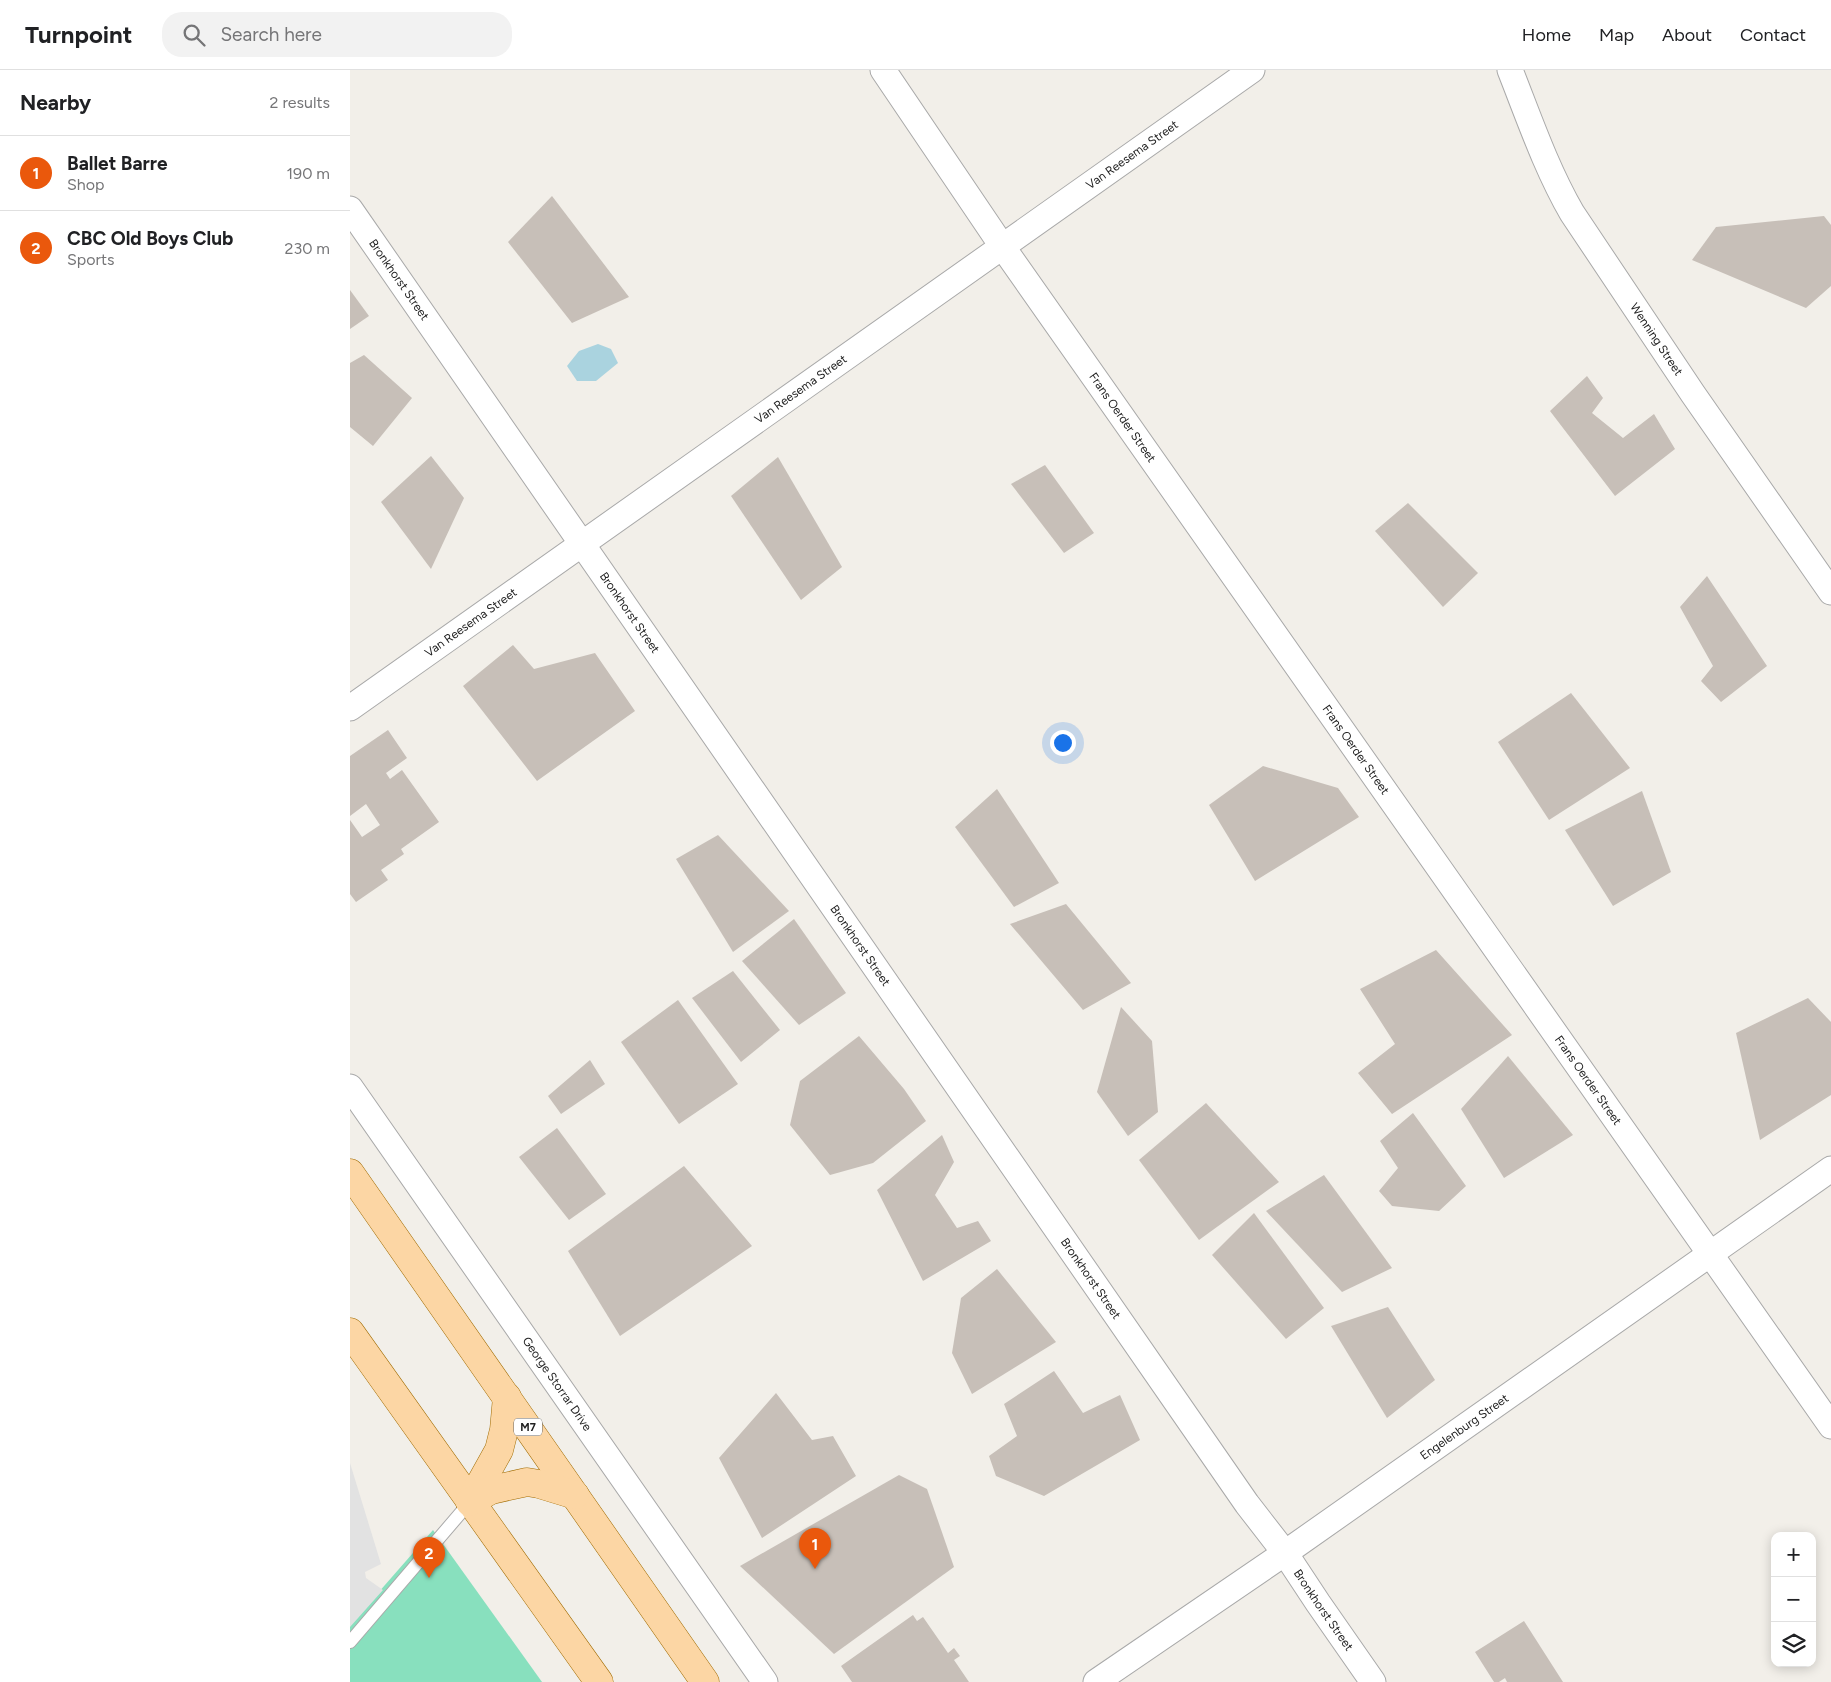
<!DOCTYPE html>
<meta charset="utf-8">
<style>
:root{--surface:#fff;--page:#f2f2f2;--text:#202124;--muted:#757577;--line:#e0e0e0;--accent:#ea580c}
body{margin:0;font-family:Figtree,sans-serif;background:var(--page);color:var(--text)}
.controls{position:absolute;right:15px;bottom:15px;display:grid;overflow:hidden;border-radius:10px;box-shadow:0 2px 12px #0003}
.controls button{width:45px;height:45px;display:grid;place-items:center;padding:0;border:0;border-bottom:1px solid var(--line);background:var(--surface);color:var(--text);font:25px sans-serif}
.you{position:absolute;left:712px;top:672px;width:18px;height:18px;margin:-12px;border:4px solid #fff;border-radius:50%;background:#1a73e8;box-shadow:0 0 0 8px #1a73e833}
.badge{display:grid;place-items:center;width:32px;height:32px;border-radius:50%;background:var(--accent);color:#fff;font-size:16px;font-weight:700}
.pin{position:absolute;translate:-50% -41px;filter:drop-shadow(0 1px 2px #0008)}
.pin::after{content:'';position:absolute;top:26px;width:18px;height:15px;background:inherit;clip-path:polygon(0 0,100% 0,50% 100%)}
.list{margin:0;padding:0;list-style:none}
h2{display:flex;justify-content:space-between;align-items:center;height:65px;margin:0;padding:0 20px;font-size:21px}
h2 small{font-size:16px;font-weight:400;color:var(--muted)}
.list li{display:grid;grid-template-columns:32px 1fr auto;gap:15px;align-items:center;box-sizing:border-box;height:75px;padding:0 20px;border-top:1px solid var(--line)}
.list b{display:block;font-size:19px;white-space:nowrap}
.list p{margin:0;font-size:16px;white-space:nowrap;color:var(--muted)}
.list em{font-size:16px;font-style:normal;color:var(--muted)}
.icon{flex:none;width:28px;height:28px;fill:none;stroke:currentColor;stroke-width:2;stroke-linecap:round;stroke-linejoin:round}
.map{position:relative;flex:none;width:1481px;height:1612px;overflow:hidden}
header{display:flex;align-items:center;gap:30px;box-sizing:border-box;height:70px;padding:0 25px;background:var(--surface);border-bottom:1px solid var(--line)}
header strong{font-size:24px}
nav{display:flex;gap:28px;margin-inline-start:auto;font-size:18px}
.search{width:350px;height:45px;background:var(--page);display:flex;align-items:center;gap:12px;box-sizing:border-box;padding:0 18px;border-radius:20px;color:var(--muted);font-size:19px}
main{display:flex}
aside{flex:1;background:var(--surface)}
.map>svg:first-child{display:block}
.pitch{fill:#88e0be}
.parking{fill:#e2e2e2}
.water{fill:#aad3df}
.building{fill:#c7bfb8}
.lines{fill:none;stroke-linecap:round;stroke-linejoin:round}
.service-casing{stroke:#a9a9a9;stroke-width:14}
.minor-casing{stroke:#a9a9a9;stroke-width:27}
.primary-casing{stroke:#a06b00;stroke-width:29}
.service{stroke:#fff;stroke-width:12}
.minor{stroke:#fff;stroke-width:25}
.primary{stroke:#fcd6a4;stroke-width:28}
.labels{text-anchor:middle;stroke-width:5;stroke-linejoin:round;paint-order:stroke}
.shield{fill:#fff;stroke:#646464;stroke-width:1}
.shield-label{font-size:11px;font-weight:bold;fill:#222}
.street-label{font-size:12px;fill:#222;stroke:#fff}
</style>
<header>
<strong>Turnpoint</strong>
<div class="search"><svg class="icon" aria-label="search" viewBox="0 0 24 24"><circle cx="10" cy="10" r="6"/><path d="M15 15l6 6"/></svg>Search here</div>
<nav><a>Home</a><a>Map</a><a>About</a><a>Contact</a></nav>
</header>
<main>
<aside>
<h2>Nearby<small>2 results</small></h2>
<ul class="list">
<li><span class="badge">1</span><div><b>Ballet Barre</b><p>Shop</p></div><em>190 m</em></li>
<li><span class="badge">2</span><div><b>CBC Old Boys Club</b><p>Sports</p></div><em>230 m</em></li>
</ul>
</aside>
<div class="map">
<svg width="1481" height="1612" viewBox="0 0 1481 1612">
<rect width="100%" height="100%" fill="#f2efe9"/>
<!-- pitch -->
<path class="pitch" d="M83 1460 192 1612H0V1555Z"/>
<!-- parking -->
<path class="parking" d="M0 1393 31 1494 15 1502 16 1508 33 1520 0 1557Z"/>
<!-- water -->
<path class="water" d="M248 274 261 279 268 293 246 311H227L217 296 229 281Z"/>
<!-- building -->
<g class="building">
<path d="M202 126 279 227 222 253 158 172Z"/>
<path d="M1474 146 1481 155V216L1456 238 1342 190 1366 157Z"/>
<path d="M0 220 19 246 0 259Z"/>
<path d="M14 285 62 328 23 376 0 357V293Z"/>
<path d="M1237 306 1253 328 1242 343 1273 368 1304 344 1325 379 1265 426 1200 341Z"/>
<path d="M81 386 114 428 81 499 31 432Z"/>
<path d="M428 387 492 497 451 530 381 426Z"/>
<path d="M695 395 744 463 714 483 661 414Z"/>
<path d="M1058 433 1128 503 1093 537 1025 461Z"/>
<path d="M1357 506 1417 596 1371 632 1351 611 1363 596 1330 537Z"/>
<path d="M163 575 184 599 245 583 285 641 187 711 113 616Z"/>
<path d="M1221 623 1280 698 1199 750 1148 672Z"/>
<path d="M38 660 57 688 36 703 40 709 52 700 89 752 51 779 54 784 31 800 38 810 6 832 0 824V750L12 767 30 755 16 734 0 746V686Z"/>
<path d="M913 696 988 718 1009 747 905 811 859 735Z"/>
<path d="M647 719 709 813 664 837 605 757Z"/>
<path d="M1292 721 1321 802 1263 836 1215 760Z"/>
<path d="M368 765 439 841 383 882 326 789Z"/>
<path d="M716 834 781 913 733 940 660 854Z"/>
<path d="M444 849 496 923 449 955 392 891Z"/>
<path d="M1086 880 1162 965 1042 1044 1008 1003 1045 974 1010 919Z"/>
<path d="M383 901 430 960 391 992 342 928Z"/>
<path d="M1458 928 1481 952V1025L1410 1070 1386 963Z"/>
<path d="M328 930 388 1014 329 1054 271 972Z"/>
<path d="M771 937 802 971 808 1042 778 1066 747 1022Z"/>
<path d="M509 966 554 1019 576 1051 523 1093 480 1105 440 1055 450 1011Z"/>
<path d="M1158 986 1223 1065 1154 1108 1111 1039Z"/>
<path d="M240 990 255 1014 211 1044 198 1026Z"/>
<path d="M856 1033 929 1112 849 1170 789 1090Z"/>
<path d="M1063 1043 1116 1116 1089 1141 1042 1136 1029 1121 1048 1098 1030 1071Z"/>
<path d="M207 1058 256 1124 219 1150 169 1087Z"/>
<path d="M592 1065 604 1092 585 1125 607 1158 628 1151 641 1171 573 1211 527 1120Z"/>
<path d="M334 1096 402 1176 270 1266 218 1181Z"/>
<path d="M974 1105 1042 1198 992 1222 916 1141Z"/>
<path d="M904 1143 974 1238 936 1269 862 1185Z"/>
<path d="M647 1199 706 1272 622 1324 602 1283 611 1228Z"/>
<path d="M1038 1237 1085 1310 1037 1348 981 1256Z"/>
<path d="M704 1301 733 1343 770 1325 790 1370 694 1426 646 1406 639 1386 667 1366 654 1334Z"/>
<path d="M426 1323 462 1370 483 1366 506 1406 412 1468 369 1388Z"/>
<path d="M549 1405 577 1419 604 1497 484 1584 390 1496Z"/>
<path d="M563 1545 567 1551 573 1547 598 1583 604 1578 610 1586 604 1590 619 1612H502L491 1596Z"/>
<path d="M1174 1551 1213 1612H1157L1155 1608 1149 1612H1144L1125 1582Z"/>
</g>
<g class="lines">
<defs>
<path id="service" d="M0 1572 120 1432"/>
<g id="minor">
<path id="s1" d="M533 0 652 176 1481 1356"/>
<path id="s2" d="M1160 0C1179 48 1196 98 1222 143L1343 324 1481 522"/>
<path id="s3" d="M0 139 897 1434 935 1483 968 1533 1023 1612"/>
<path id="s4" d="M0 638 902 0"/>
<path id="s5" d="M0 1017 415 1612"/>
<path id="s6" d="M746 1612 935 1483 1481 1099"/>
</g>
<g id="primary">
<path d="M0 1103 355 1612"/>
<path d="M0 1262 249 1612"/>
<path d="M120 1432 149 1380 154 1360 157 1327"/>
<path d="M120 1432 141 1420 177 1412 189 1414 225 1425"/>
</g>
</defs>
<!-- service casing -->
<use href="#service" class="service-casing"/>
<!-- minor casing -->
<use href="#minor" class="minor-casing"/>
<!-- primary casing -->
<use href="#primary" class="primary-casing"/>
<!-- service -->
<use href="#service" class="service"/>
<!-- minor -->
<use href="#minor" class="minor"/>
<!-- primary -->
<use href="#primary" class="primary"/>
</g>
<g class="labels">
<!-- shield labels -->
<rect class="shield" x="164" y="1348.5" width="28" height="17" rx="4"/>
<g class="shield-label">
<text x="178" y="1361">M7</text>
</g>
<!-- street labels -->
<g class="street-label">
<text dy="4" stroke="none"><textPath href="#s4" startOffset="958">Van Reesema Street</textPath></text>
<text dy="4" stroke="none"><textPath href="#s3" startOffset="86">Bronkhorst Street</textPath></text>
<text dy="4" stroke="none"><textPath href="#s2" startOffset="308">Wenning Street</textPath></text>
<text dy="4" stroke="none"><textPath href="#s4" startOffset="552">Van Reesema Street</textPath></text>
<text dy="4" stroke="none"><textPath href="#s1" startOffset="422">Frans Oerder Street</textPath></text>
<text dy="4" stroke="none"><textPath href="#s3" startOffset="491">Bronkhorst Street</textPath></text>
<text dy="4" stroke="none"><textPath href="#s4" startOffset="148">Van Reesema Street</textPath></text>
<text dy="4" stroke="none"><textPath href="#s1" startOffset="828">Frans Oerder Street</textPath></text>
<text dy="4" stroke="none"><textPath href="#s3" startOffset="896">Bronkhorst Street</textPath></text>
<text dy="4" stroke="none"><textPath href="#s1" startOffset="1232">Frans Oerder Street</textPath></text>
<text dy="4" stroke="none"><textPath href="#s3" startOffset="1301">Bronkhorst Street</textPath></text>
<text dy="4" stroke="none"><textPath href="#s5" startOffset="362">George Storrar Drive</textPath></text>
<text dy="4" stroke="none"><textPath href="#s6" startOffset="448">Engelenburg Street</textPath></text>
<text dy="4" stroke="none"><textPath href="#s3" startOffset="1706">Bronkhorst Street</textPath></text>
</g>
</g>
</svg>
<div class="controls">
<button>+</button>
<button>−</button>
<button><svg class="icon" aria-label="layers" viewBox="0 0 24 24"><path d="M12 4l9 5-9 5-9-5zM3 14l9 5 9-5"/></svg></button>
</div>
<div class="you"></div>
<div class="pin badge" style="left:465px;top:1499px">1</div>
<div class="pin badge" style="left:79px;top:1508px">2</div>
</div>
</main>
